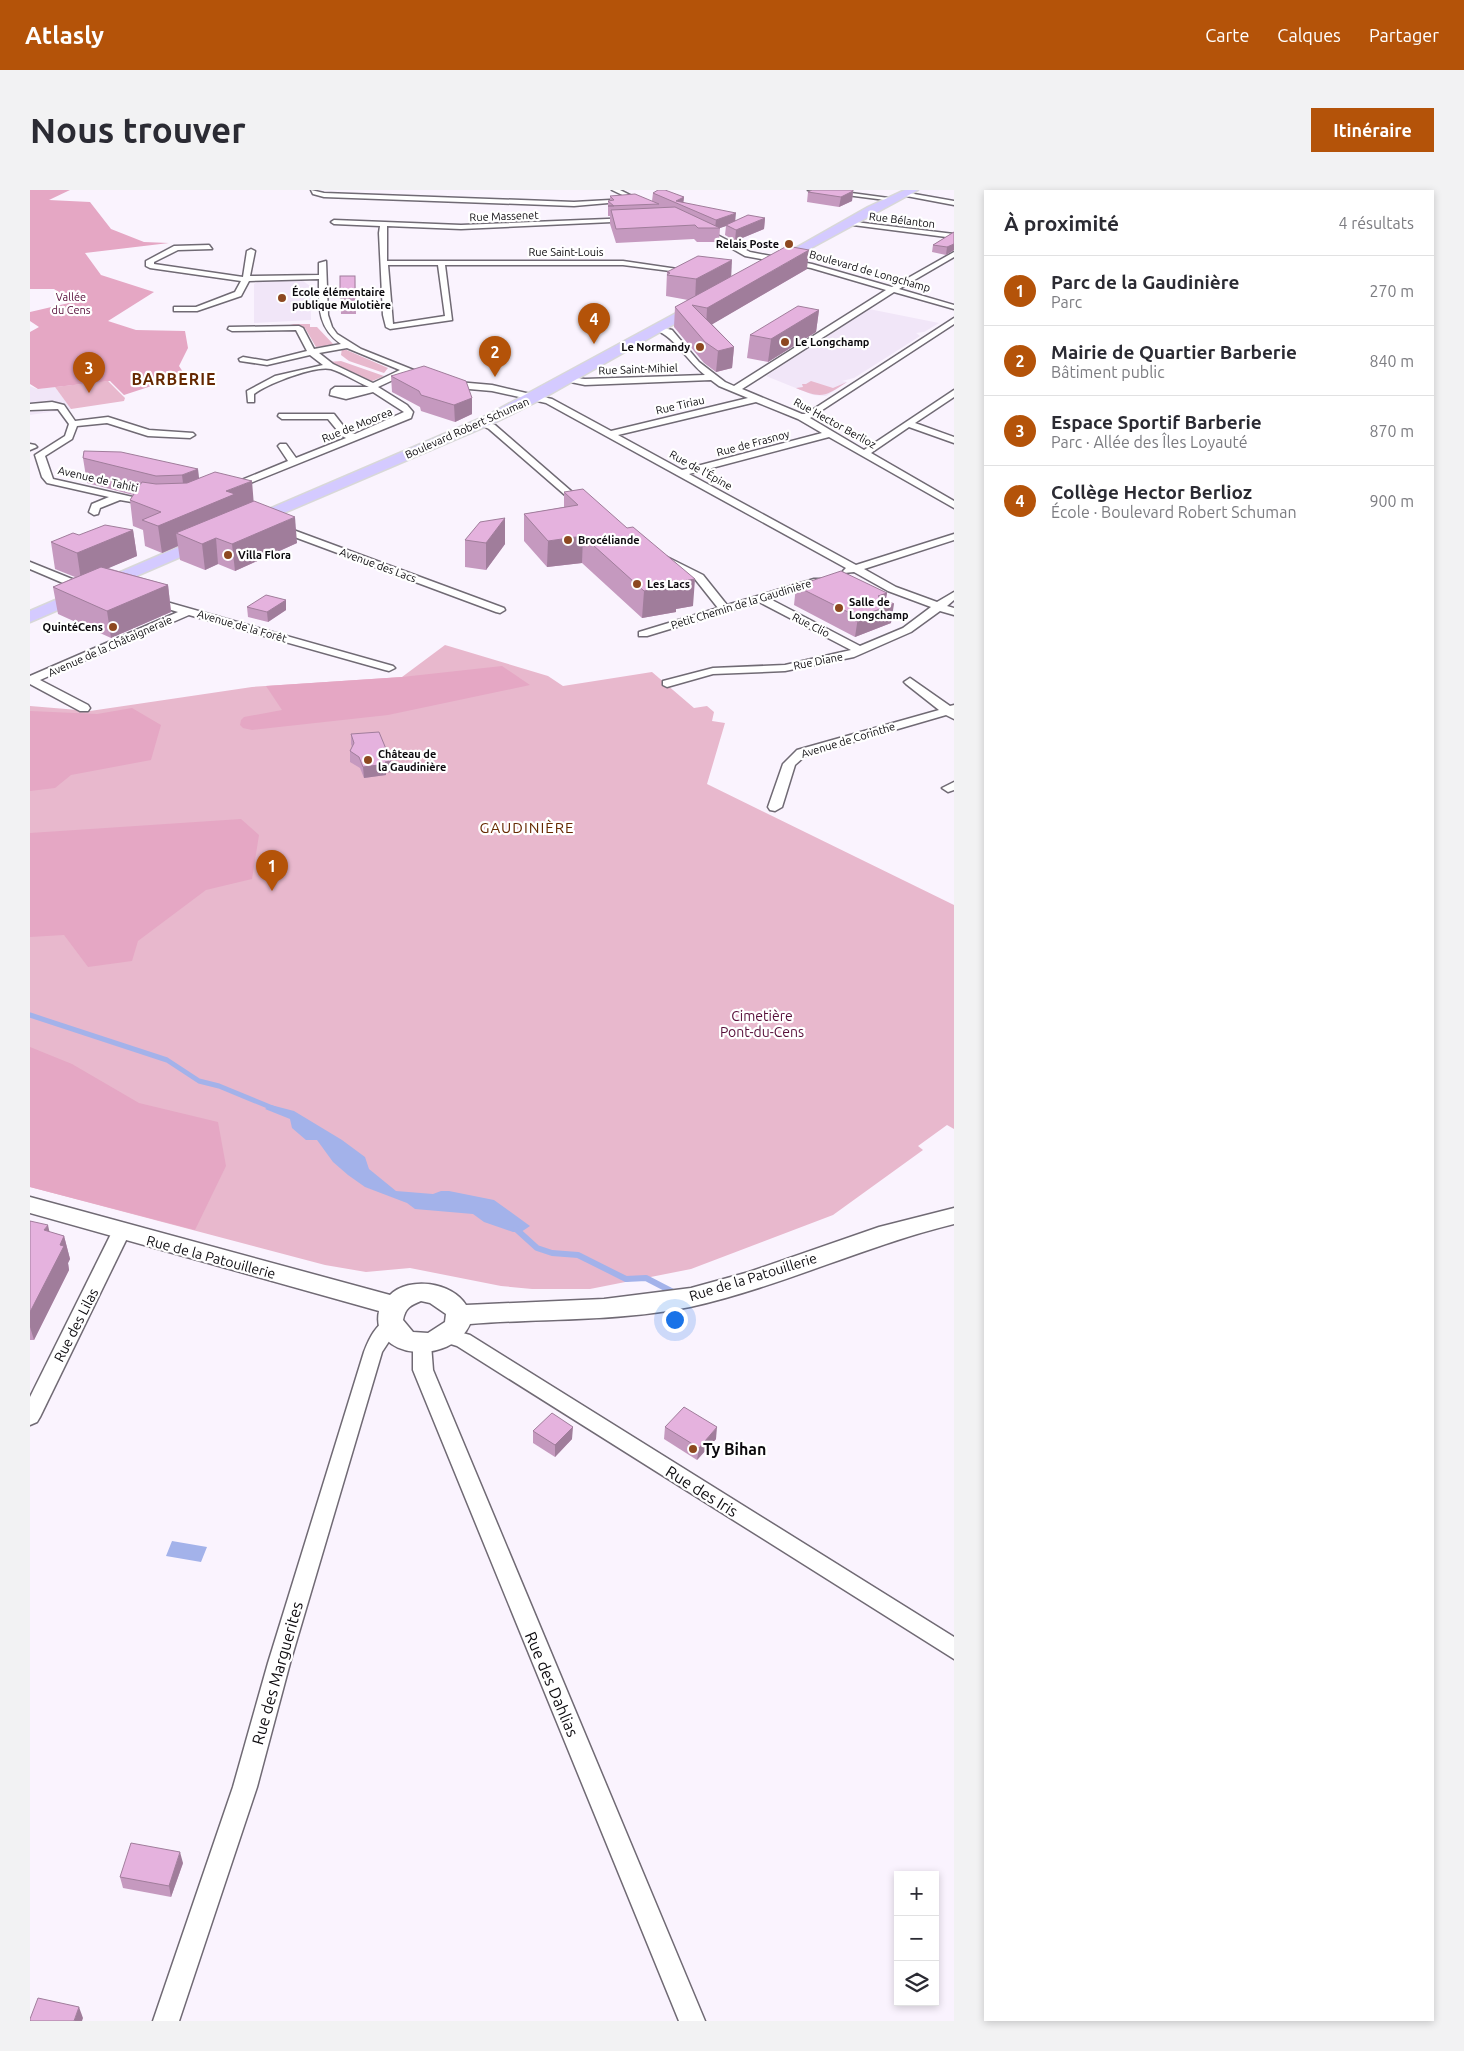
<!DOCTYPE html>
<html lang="fr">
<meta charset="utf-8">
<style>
:root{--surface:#fff;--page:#f2f2f3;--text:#2b2b33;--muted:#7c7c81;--line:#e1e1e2;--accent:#b45309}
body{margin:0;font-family:Ubuntu,sans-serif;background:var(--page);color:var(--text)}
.controls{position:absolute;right:15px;bottom:15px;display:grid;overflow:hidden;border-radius:0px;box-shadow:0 2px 8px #0003}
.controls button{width:45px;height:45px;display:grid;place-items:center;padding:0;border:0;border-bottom:1px solid var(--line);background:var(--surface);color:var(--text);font:25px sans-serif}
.you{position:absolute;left:644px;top:1129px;width:18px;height:18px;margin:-12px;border:4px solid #fff;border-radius:50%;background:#1a73e8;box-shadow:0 0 0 8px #1a73e833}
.badge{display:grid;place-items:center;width:32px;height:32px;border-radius:50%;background:var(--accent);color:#fff;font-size:16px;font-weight:700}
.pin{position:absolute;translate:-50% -41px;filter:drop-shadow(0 1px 2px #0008)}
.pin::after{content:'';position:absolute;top:26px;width:18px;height:15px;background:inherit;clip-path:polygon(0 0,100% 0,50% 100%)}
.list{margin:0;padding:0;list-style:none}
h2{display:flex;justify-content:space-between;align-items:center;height:65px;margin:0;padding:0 20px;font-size:21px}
h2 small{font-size:16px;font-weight:400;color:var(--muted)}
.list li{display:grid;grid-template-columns:32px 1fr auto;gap:15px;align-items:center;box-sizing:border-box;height:70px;padding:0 20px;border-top:1px solid var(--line)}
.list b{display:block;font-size:19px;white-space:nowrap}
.list p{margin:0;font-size:16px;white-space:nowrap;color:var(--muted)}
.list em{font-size:16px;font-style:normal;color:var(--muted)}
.icon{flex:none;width:28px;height:28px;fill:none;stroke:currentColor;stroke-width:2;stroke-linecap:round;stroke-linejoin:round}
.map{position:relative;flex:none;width:924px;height:1831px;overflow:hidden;border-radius:0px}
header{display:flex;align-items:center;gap:30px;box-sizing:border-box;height:70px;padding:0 25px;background:var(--accent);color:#fff}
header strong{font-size:24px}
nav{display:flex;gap:28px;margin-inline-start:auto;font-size:18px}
.intro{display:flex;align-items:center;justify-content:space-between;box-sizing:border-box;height:120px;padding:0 30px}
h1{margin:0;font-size:35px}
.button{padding:12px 22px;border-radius:0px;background:var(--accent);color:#fff;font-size:18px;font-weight:700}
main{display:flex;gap:30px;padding:0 30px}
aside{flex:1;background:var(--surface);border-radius:0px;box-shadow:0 2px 8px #0003}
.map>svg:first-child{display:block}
.built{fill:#f1e6f8}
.green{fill:#e8b8cd}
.forest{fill:#e5a7c4}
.water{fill:#a3b2ea}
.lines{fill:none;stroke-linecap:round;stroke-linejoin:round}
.stream-far1{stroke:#a3b2ea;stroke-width:5}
.stream{stroke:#a3b2ea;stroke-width:6}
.street-casing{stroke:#706a74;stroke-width:3}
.secondary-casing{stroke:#706a74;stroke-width:3}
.primary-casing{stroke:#d8d8d8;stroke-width:3}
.street{fill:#fff;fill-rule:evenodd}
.secondary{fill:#fff;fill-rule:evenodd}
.primary{fill:#d4caff;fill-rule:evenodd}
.wall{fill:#c599bf}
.shaded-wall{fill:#a07d9b}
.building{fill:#e5b2de;stroke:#a07d9b}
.poi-dot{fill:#8d4820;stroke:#fff;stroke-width:2}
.labels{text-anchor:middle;stroke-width:4.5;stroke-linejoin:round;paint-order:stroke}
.far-street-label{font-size:11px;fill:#0c0a0e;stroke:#fff}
.far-poi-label{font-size:11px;font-weight:bold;fill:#0c0a0e;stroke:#fff;text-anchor:start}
.far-park-label{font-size:11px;fill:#570e39;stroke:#fff}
.park-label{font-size:14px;fill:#570e39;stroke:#fff}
.street-label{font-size:14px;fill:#0c0a0e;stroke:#fff}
.neighbourhood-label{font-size:15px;letter-spacing:1px;fill:#652800;stroke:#fff}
.far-district-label{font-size:16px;font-weight:bold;letter-spacing:1px;fill:#652800;stroke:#fff}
.near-poi-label{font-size:16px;font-weight:bold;fill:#0c0a0e;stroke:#fff;text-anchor:start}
.near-street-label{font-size:16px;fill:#0c0a0e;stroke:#fff}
</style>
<header>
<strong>Atlasly</strong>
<nav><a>Carte</a><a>Calques</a><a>Partager</a></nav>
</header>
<div class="intro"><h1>Nous trouver</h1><a class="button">Itinéraire</a></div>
<main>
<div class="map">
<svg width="924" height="1831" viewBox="0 0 924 1831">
<rect width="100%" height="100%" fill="#faf3fe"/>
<!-- built -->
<g class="built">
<path d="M229 91H273L280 96 281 130 224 133V94Z"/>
<path d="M839 119 909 133 894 142 886 143 890 146 824 188 812 191 817 192 796 206 783 205 736 186Z"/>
<path d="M0 196 7 199 25 197 41 219 0 225Z"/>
</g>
<!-- green -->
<g class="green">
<path d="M260 134H280V137H287L304 155 286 157 275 138Z"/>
<path d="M312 158 358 178 354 183 319 171 311 165Z"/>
<path d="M311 171 354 186 340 192 298 172Z"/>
<path d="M78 191 95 208 94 211 41 219 25 197Z"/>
<path d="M781 191 803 198 817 192C794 207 792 209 766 198L773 197 772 194H776Z"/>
<path d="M415 455 518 486 533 496 622 482 664 518 677 516 684 522 682 531 695 533 677 594 924 715V939L917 935 888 956 893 960 803 1025 661 1079 560 1099H502L471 1096 380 1078 336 1082 295 1075 0 997V516L60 521 222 497 372 487Z"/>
</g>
<!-- forest -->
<g class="forest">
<path d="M0 0H40L19 10 60 12 81 39 114 52 139 53 55 63 71 85 124 102 78 131 106 140 155 141 158 158 149 176 155 185 94 205 80 191 8 199 0 194V142L9 137 0 131V122L43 112 24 99H0Z"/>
<path d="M472 476 500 495 358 525 222 540 213 538 210 535 211 530 214 527 252 520 236 496 372 487Z"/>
<path d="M102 518 131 535 121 570 41 585 25 598 0 601V521L67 524Z"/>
<path d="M211 629 229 645 222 689 176 700 108 751 102 771 58 777 34 745 0 747V643Z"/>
<path d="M0 857 42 874 109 913 188 932 196 976 165 1040 0 997Z"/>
</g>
<!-- water -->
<g class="water">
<path d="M241 915 264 921 312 950 335 967 339 979 366 1001 403 1004 411 1001H419L464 1010 500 1036 491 1042H483L454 1032 443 1024 385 1019 377 1013 335 997 318 985 303 972 287 950H276L262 938 260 929 235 919Z"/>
<path d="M142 1351 177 1357 171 1372 136 1366Z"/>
</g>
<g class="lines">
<!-- stream-far1 -->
<path class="stream-far1" d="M0 825 137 870 169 891 189 896 245 919"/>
<!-- stream -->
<path class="stream" d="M486 1039 507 1058 522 1063 548 1065 596 1089 616 1088 643 1102"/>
<defs>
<g id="street">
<path d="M281 0 294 3 544 12 598 9 601 11 544 16 294 7 283 4Z"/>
<path d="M582 0H590L616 13 611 14Z"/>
<path d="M778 0H799L866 9 863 11Z"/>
<path d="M873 2 924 11V15L871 5Z"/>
<path d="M602 28 604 31 431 39 357 36V71H593L668 82 664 84 593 75H415L422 130 360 139 356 137 353 125 349 43 350 36 304 34 301 32 304 30 431 35ZM358 75H408L415 126 363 134Z"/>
<path d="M817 31 924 44V48L815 34Z"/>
<path d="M668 37H672L720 62 782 74 862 97 924 62V67L869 99 924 115V119L864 102 712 199 772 224H776L924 128V134L780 228 834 260 924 200V207L885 233 924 247V253L879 237 841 263 924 311V318L799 247 659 284 826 375 924 344V350L834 379 866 397 907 412 924 402V410L917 416 924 418V425L910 421 881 442 824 467 755 481 683 484 637 497 633 495V491L683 478 755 475 821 460 729 412 617 446H609V442L688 418 665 389 627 370V366H635L673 385 697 415 784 389H792V393L740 409 830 456 873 438 901 417 858 401 824 382 814 383 813 381 816 378 516 213 462 201 416 197 412 194 416 191 462 195 522 209 581 241 718 208 689 196 681 190 555 195 531 190 535 187 555 189 675 185C657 171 646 148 626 140V136L642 140 669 172 695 192 704 196 856 100 781 78 715 66 668 39ZM726 212 768 229 792 243 652 280 588 245Z"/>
<path d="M179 55 182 59 148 60 124 72V74L213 87 217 61 221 59 225 61 220 86 289 85V73L296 71 298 125 302 137 307 144 331 159 401 187 397 190 378 183 348 197 377 215 383 222 381 228 203 300H197V296L258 271 248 256 250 254H256L266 268 316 248 312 246 298 229H252L248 226 249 224H304L318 242 325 244 374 222 343 202 316 209 300 205 301 200 305 197H339C327 192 314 183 301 179 285 175 237 194 224 204V212H218L217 201 245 186 293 175 280 165 237 175 210 171 209 169 213 167 237 171 277 161 266 140 202 141 198 139 199 137 269 136 273 138 284 159 311 154C287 137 289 117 289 89L219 91 211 106 167 121H144V117H166L205 102 211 91 120 78 116 76V71L144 56ZM317 158 370 180 343 193 303 174 289 163Z"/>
<path d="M22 212 34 215 45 231 78 227 119 240 163 243 165 245 160 248 118 246 77 233 47 236 42 249 15 266 23 289 125 312V316L90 310 70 318 68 324 64 325 59 322 62 314 79 307 17 293 12 287 5 265 35 246 39 234 28 219 0 220V214Z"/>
<path d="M451 231 465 235 556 314V318H550L459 239 451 235Z"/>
<path d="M0 254 5 255 7 257 0 260Z"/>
<path d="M247 334 474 418 475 420 470 423 466 422 243 339V335Z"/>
<path d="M0 372 47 391 63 395 64 397 59 400 40 396 0 379Z"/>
<path d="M119 407 363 476 365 478 359 481 355 480 159 425 10 490 58 515 60 518 58 521H50L0 494V486L148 422 115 412V408Z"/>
<path d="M880 488 920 516 924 515V529L916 525 775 566 765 575 752 617 745 621 740 620 738 617 753 574 767 560 909 520 876 494 874 492Z"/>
<path d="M924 592V600L918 602 912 598Z"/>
<path d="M91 1036 97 1038 100 1042 10 1227 7 1232 0 1235V1207L82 1042 85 1038Z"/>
<path d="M360 1129 367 1131 369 1136 352 1162 260 1473 227 1597 149 1831H123L203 1597 238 1473 334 1162C339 1149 346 1133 360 1129Z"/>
<path d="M418 1139 440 1145 924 1447V1469L427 1156 411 1151 409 1146 411 1141Z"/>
<path d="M392 1147 399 1149 401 1154 403 1180 675 1831H649L383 1180V1154L385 1149Z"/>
</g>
<path id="secondary" d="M0 1007 360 1105C379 1086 422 1092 436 1115L574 1109 661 1098 719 1082 849 1037 924 1018V1034C834 1056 750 1097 660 1117 587 1132 514 1128 440 1134 422 1176 339 1170 349 1121L0 1023ZM391 1111 400 1113 416 1124 415 1132 398 1143 383 1142 373 1130C375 1118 381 1115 391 1111Z"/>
<g id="primary">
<path d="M875 0H888L744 78 740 79 734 76 838 17Z"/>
<path d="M674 108 678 109V115L508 211 466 232 221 337 216 339 208 334 211 331 456 226Z"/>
<path d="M179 344 187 349 185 352 0 432V421Z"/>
</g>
</defs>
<!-- street casing -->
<use href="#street" class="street-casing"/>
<!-- secondary casing -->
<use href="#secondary" class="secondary-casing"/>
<!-- primary casing -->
<use href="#primary" class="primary-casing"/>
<!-- street -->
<use href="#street" class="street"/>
<!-- secondary -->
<use href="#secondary" class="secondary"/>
<!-- primary -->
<use href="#primary" class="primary"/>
</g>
<!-- wall -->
<g class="wall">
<path d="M823 0 822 11 809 17 777 12 778 2Z"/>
<path d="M623 3 654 7 653 12 705 31 735 28 734 39 705 51 695 45 696 36 690 38 689 52H667L664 49 586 53 580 34V26H578V11L580 10V6L622 11Z"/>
<path d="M924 42V60L916 65 902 62 903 55Z"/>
<path d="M777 79 682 134 704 157 702 178 686 182 674 173 644 137 645 117 658 110 636 106 637 82 701 87Z"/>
<path d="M325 86 326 124H311L310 102Z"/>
<path d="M789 120 786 142 738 172 717 168 720 145Z"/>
<path d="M361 186 442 208V224L425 232 391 221 390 217 362 202Z"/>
<path d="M54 261 170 289 224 311 267 353 205 381 188 374 175 380 150 370 148 356 132 363 115 356 113 340 103 336 100 310 103 305 57 293 53 268Z"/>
<path d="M534 302 663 416 646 419V422L612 428 552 373 517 377 494 351V324L534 317Z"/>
<path d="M475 328V354L456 380 435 377V350Z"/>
<path d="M103 340 107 366 78 378 138 395 141 422 81 448 28 424 23 397 45 387 25 379 21 352 49 345Z"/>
<path d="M766 396 857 403 856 410 861 433 825 447 764 415Z"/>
<path d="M256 410V420L238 432 218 427 217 417Z"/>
<path d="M321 544 361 582 356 583V585L334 588 330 578 320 572V561L322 557 321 554Z"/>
<path d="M0 1031 20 1042 34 1046 40 1069 38 1073 39 1080 4 1150H0Z"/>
<path d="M635 1237 686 1249 667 1270 634 1249Z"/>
<path d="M503 1241 542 1249 525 1267 503 1253Z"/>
<path d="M153 1673 141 1707 93 1698 90 1687Z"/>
</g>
<!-- shaded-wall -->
<g class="shaded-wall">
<path d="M823 1 822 11 809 17 811 7Z"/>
<path d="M654 7 653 16 646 11Z"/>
<path d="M706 23 705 33 696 35V36L690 38H685L686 30Z"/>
<path d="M735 28 734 39 705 51 706 40Z"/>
<path d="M924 54V60L916 65 917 57Z"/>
<path d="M779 60 777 79 676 138 677 118Z"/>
<path d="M702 70 701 91 665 111 666 89Z"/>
<path d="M789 120 786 142 738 172 741 149Z"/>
<path d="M704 157 702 178 686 182 688 161Z"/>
<path d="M442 208V224L425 232 424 215Z"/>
<path d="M168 279 171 304 155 310 152 285Z"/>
<path d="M222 291 224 316 146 343 148 356 132 363 128 336 196 301Z"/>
<path d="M265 327 267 353 205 381 202 354Z"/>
<path d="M475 328V354L456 380V353Z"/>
<path d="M103 340 107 366 51 390 47 363Z"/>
<path d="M553 346 552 373 517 377 518 351Z"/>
<path d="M186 348 188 374 175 380 172 354Z"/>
<path d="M665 389 663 416 646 419V422L612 428 614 401 646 392Z"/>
<path d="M138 395 141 422 81 448 77 421Z"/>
<path d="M857 403 854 418 864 414 861 433 825 447 828 427 848 406Z"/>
<path d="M256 410V420L238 432 237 422Z"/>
<path d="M361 571V582L356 583V585L334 588 333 577Z"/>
<path d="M18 1035 23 1058 14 1040Z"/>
<path d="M34 1046 40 1069 38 1073 39 1080 4 1150 0 1137V1122Z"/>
<path d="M543 1237 542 1249 525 1267V1255Z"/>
<path d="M687 1237 686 1249 667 1270 669 1258Z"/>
<path d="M150 1662 153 1673 141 1707 139 1696Z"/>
<path d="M49 1817 53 1828 52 1831H44Z"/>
</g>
<!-- building -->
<g class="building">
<path d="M628 0H635L654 7 646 11 706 23 686 30 623 3Z"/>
<path d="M782 0H823V1L811 7 778 2Z"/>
<path d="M605 4 629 14 578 16H584L578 11 584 10 580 6Z"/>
<path d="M645 17 690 38H668L665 35 586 39 581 20Z"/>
<path d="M718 25 735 28 706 40 696 35Z"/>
<path d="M924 42V54L917 57 903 55Z"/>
<path d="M757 56 779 60 677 118 662 115 704 157 688 161 675 152 645 117Z"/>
<path d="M668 66 702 70 666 89 637 85 640 83 637 82Z"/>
<rect x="310" y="86" width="15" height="16"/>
<path d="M768 116 789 120 741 149 720 145Z"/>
<path d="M394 176 436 191 442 208 424 215 391 205 389 201 361 186Z"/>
<path d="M54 261 91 262 168 279 152 285 126 286 53 268Z"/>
<path d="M185 282 222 291 196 301 205 304 128 336 112 330 131 322 100 310 112 292 126 294 157 293Z"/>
<path d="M553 299 597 338 603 337 665 389 646 392 648 395 614 401 553 346 518 351 494 324 548 315 534 302Z"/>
<path d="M224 311 265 327 202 354 186 348 172 354 146 343Z"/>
<path d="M475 328 456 353 435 350 450 332Z"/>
<path d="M75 335 103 340 47 363 21 352 43 343 49 345Z"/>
<path d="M71 377 138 395 77 421 23 397Z"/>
<path d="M811 381 857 403 848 406 864 414 828 427 766 396Z"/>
<path d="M236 405 256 410 237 422 217 417Z"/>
<path d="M349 542 361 571 355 572 356 574 333 577 329 567 320 561 324 553 321 544Z"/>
<path d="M0 1031 18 1035 14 1040 34 1046 30 1055 34 1056 0 1122Z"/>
<path d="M654 1217 687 1237 669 1258 635 1237Z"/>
<path d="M522 1223 543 1237 525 1255 503 1241Z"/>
<path d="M101 1653 150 1662 139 1696 90 1687Z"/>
<path d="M8 1808 49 1817 44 1831H0V1829Z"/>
</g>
<!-- markers -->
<g class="poi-dot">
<circle cx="759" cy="54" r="5"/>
<circle cx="252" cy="108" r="5"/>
<circle cx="755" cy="152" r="5"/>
<circle cx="670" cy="157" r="5"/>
<circle cx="538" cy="350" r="5"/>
<circle cx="198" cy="365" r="5"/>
<circle cx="607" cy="394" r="5"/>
<circle cx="809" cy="418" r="5"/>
<circle cx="83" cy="437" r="5"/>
<circle cx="338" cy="570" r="5"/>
<circle cx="663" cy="1259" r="5"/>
</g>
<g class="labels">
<!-- far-street labels -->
<g class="far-street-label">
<text transform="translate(474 26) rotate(-2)" y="4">Rue Massenet</text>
<text transform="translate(872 30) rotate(7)" y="4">Rue Bélanton</text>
<text x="536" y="66">Rue Saint-Louis</text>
<text transform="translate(840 81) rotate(16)" y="4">Boulevard de Longchamp</text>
<text transform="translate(608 179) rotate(-2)" y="4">Rue Saint-Mihiel</text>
<text transform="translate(650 215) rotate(-13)" y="4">Rue Tiriau</text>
<text transform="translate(805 233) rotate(29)" y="4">Rue Hector Berlioz</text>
<text transform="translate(327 235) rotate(-22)" y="4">Rue de Moorea</text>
<text transform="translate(437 238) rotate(-24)" y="4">Boulevard Robert Schuman</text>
<text transform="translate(723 253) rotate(-15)" y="4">Rue de Frasnoy</text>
<text transform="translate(671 280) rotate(29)" y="4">Rue de l'Épine</text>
<text transform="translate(68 289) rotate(13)" y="4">Avenue de Tahiti</text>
<text transform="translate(348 375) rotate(20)" y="4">Avenue des Lacs</text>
<text transform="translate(711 414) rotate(-17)" y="4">Petit Chemin de la Gaudinière</text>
<text transform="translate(781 435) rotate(27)" y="4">Rue Clio</text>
<text transform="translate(212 436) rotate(16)" y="4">Avenue de la Forêt</text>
<text transform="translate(80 456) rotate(-24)" y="4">Avenue de la Châtaigneraie</text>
<text transform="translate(788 471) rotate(-11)" y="4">Rue Diane</text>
<text transform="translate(818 550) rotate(-17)" y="4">Avenue de Corinthe</text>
</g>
<!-- far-poi labels -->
<g class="far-poi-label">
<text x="749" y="58" text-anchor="end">Relais Poste</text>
<text x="262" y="106">École élémentaire<tspan x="262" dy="13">publique Mulotière</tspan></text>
<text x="765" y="156">Le Longchamp</text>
<text x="660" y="161" text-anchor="end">Le Normandy</text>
<text x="548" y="354">Brocéliande</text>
<text x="208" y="369">Villa Flora</text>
<text x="617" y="398">Les Lacs</text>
<text x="819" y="416">Salle de<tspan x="819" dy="13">Longchamp</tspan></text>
<text x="73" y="441" text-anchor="end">QuintéCens</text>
<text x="348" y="568">Château de<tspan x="348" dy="13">la Gaudinière</tspan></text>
</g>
<!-- far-park labels -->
<g class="far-park-label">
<text x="41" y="111">Vallée<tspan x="41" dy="13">du Cens</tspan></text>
</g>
<!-- park labels -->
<g class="park-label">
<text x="732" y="831">Cimetière<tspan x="732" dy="16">Pont-du-Cens</tspan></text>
</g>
<!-- street labels -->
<g class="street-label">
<text transform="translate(181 1067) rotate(15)" y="5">Rue de la Patouillerie</text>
<text transform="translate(723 1087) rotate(-17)" y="5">Rue de la Patouillerie</text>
<text transform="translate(46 1135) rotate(-63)" y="5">Rue des Lilas</text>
</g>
<!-- neighbourhood labels -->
<g class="neighbourhood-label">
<text x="497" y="643">GAUDINIÈRE</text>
</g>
<!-- far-district labels -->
<g class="far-district-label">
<text x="144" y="195">BARBERIE</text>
</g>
<!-- near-poi labels -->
<g class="near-poi-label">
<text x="673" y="1265">Ty Bihan</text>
</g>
<!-- near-street labels -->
<g class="near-street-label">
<text transform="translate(672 1301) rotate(32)" y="6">Rue des Iris</text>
<text transform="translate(247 1483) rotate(-74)" y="6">Rue des Marguerites</text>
<text transform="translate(522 1494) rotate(67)" y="6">Rue des Dahlias</text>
</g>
</g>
</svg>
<div class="controls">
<button>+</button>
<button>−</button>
<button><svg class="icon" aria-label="layers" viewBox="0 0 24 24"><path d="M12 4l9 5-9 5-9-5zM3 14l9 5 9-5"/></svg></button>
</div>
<div class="you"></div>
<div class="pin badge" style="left:242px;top:701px">1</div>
<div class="pin badge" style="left:465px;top:187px">2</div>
<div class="pin badge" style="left:59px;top:203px">3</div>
<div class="pin badge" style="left:564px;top:154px">4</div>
</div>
<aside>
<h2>À proximité<small>4 résultats</small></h2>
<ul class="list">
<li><span class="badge">1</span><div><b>Parc de la Gaudinière</b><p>Parc</p></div><em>270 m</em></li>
<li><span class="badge">2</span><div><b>Mairie de Quartier Barberie</b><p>Bâtiment public</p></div><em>840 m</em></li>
<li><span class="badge">3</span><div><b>Espace Sportif Barberie</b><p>Parc · Allée des Îles Loyauté</p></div><em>870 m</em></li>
<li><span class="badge">4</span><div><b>Collège Hector Berlioz</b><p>École · Boulevard Robert Schuman</p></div><em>900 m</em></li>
</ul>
</aside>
</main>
